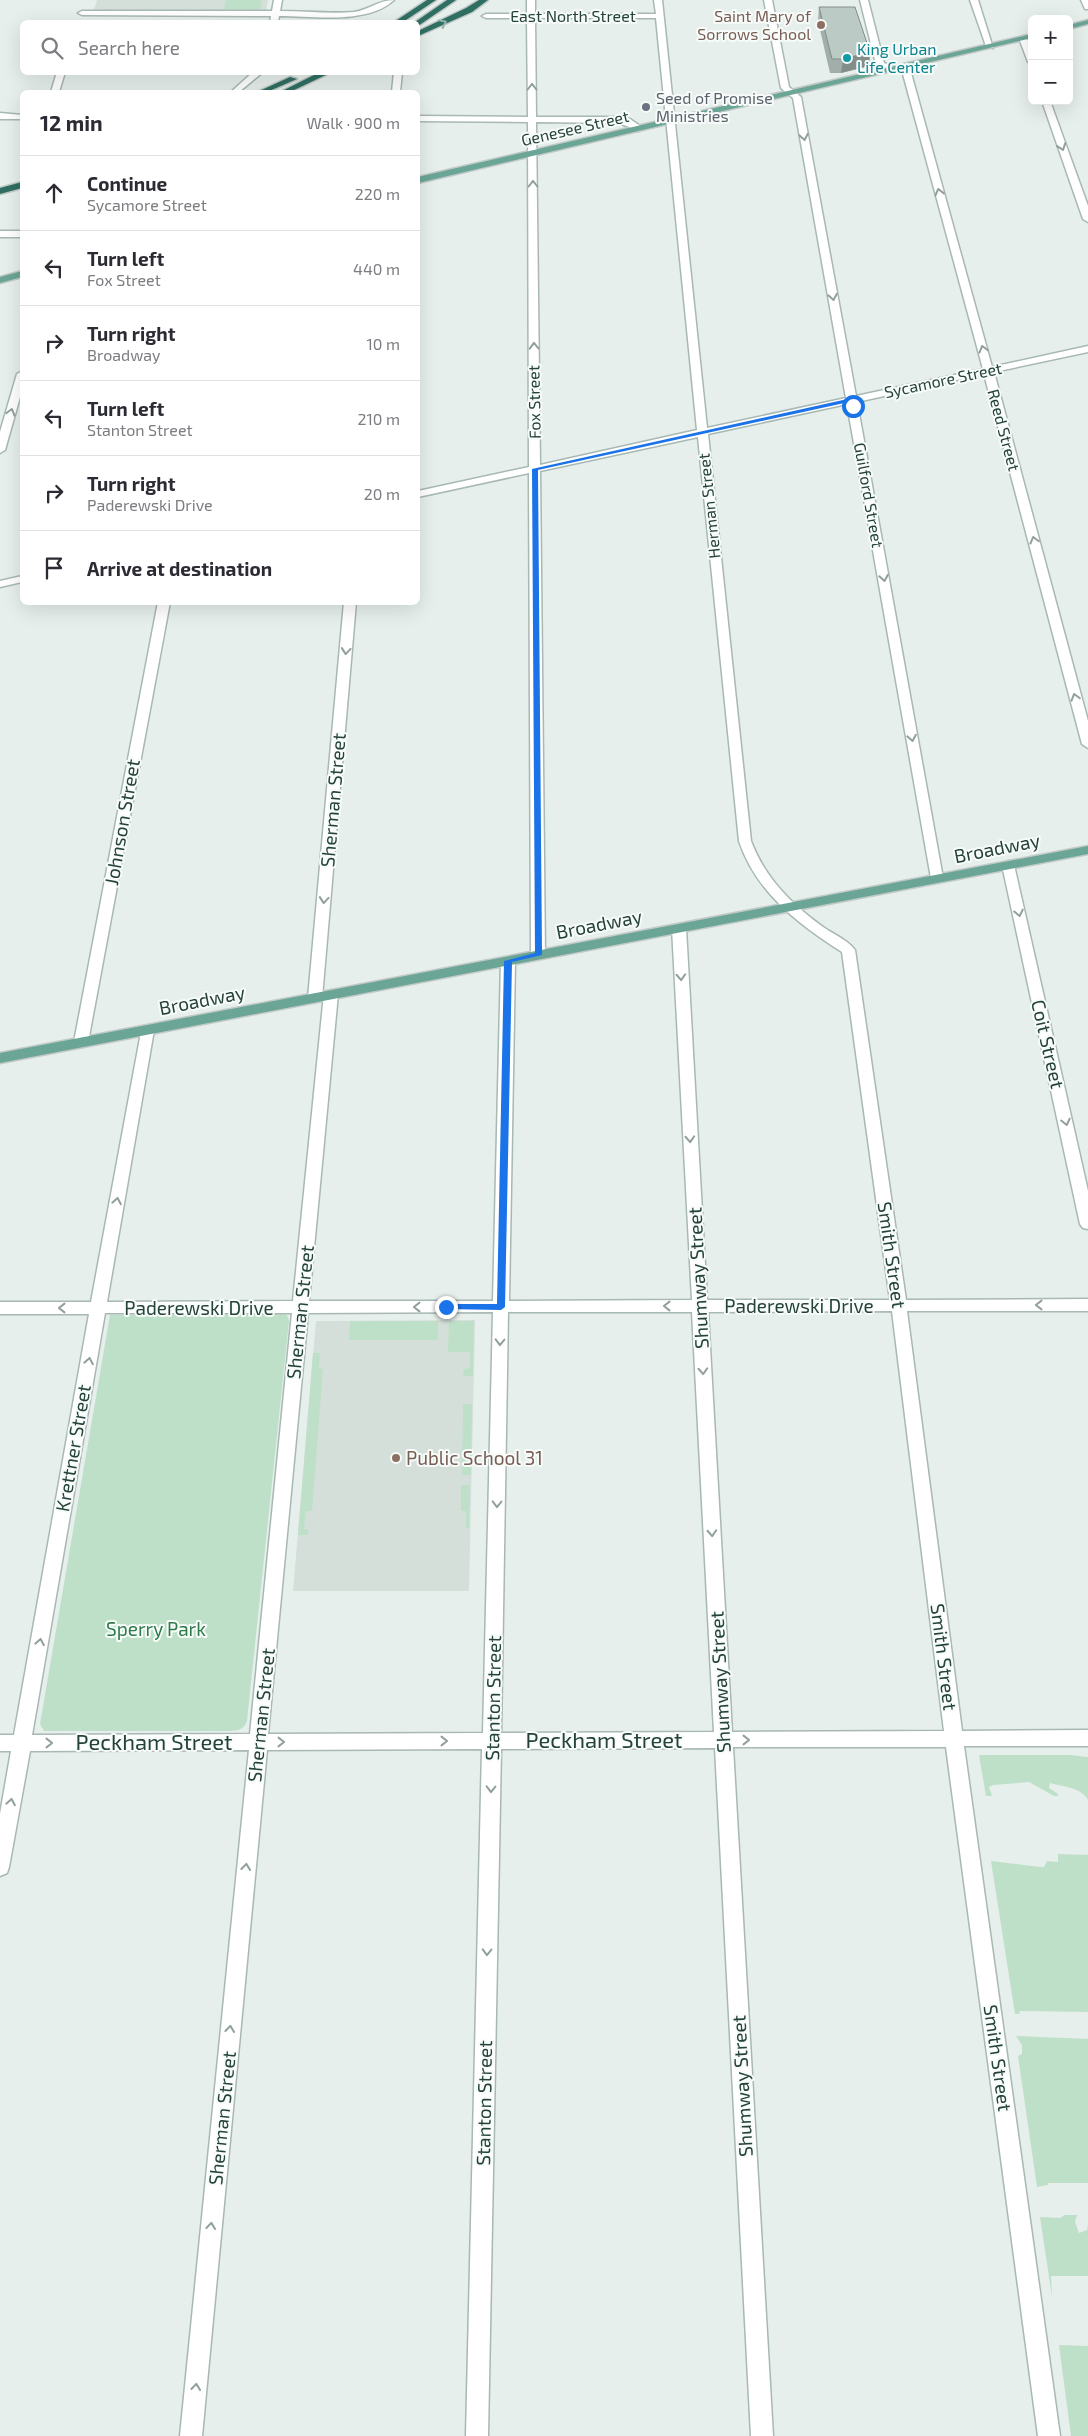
<!DOCTYPE html>
<meta charset="utf-8">
<style>
:root{--surface:#fff;--page:#f7f7f7;--text:#2b2b33;--muted:#7c7c81;--line:#e1e1e2}
body{margin:0;font-family:"Exo 2",sans-serif;background:var(--page);color:var(--text)}
.controls{position:absolute;right:15px;top:15px;display:grid;overflow:hidden;border-radius:8px;box-shadow:0 5px 20px #0002}
.controls button{width:45px;height:45px;display:grid;place-items:center;padding:0;border:0;border-bottom:1px solid var(--line);background:var(--surface);color:var(--text);font:25px sans-serif}
.stop{position:absolute;width:15px;height:15px;margin:-11px;border:4px solid #1a73e8;border-radius:50%;background:#fff}
.stop.end{background:#1a73e8;border-color:#fff;box-shadow:0 1px 5px #0008}
.list{margin:0;padding:0;list-style:none}
h2{display:flex;justify-content:space-between;align-items:center;height:65px;margin:0;padding:0 20px;font-size:21px}
h2 small{font-size:16px;font-weight:400;color:var(--muted)}
.list li{display:grid;grid-template-columns:32px 1fr auto;gap:15px;align-items:center;box-sizing:border-box;height:75px;padding:0 20px;border-top:1px solid var(--line)}
.list b{display:block;font-size:19px;white-space:nowrap}
.list p{margin:0;font-size:16px;white-space:nowrap;color:var(--muted)}
.list em{font-size:16px;font-style:normal;color:var(--muted)}
.icon{flex:none;width:28px;height:28px;fill:none;stroke:currentColor;stroke-width:2;stroke-linecap:round;stroke-linejoin:round}
.map{position:relative;flex:none;width:1088px;height:2436px;overflow:hidden}
.search{position:absolute;background:var(--surface);box-shadow:0 5px 20px #0002;left:20px;top:20px;width:400px;height:55px;display:flex;align-items:center;gap:12px;box-sizing:border-box;padding:0 18px;border-radius:8px;color:var(--muted);font-size:19px}
.panel{position:absolute;background:var(--surface);box-shadow:0 5px 20px #0002;left:20px;top:90px;width:400px;height:515px;border-radius:8px}
.map>svg:first-child{display:block}
.built{fill:#d4dfda}
.green{fill:#bfe0c8}
.lines{fill:none;stroke-linecap:round;stroke-linejoin:round}
.minor-casing{stroke:#a8b8b2;stroke-width:3}
.major-casing{stroke:#c2cac8;stroke-width:3}
.highway-casing{stroke:#c2cac8;stroke-width:3}
.minor{fill:#fff;fill-rule:evenodd}
.major{fill:#6aa596;fill-rule:evenodd}
.highway{fill:#2f6f62;fill-rule:evenodd}
.wall{fill:#a1aea9}
.shaded-wall{fill:#838d89}
.building{fill:#bbcac4;stroke:#838d89}
.oneway{stroke:#93b5ae}
.oneway2{stroke:#92a09c}
.route{fill:#1a73e8}
.education-dot{fill:#8d6e63;stroke:#f7fbf9;stroke-width:2}
.culture-dot{fill:#0f9aa8;stroke:#f7fbf9;stroke-width:2}
.worship-dot{fill:#6b7280;stroke:#f7fbf9;stroke-width:2}
.labels{text-anchor:middle;stroke-width:4;stroke-linejoin:round;paint-order:stroke}
.far-street-label{font-size:16px;fill:#24423a;stroke:#f7fbf9}
.far-education-label{font-size:16px;fill:#785e54;stroke:#f7fbf9;text-anchor:end}
.far-culture-label{font-size:16px;fill:#0d838f;stroke:#f7fbf9;text-anchor:start}
.far-worship-label{font-size:16px;fill:#5b616d;stroke:#f7fbf9;text-anchor:start}
.street-label{font-size:19px;fill:#24423a;stroke:#f7fbf9}
.education-label{font-size:19px;fill:#785e54;stroke:#f7fbf9;text-anchor:start}
.park-label{font-size:19px;fill:#2d7a4b;stroke:#f7fbf9}
.near-street-label{font-size:22px;fill:#24423a;stroke:#f7fbf9}
</style>
<div class="map">
<svg width="1088" height="2436" viewBox="0 0 1088 2436">
<rect width="100%" height="100%" fill="#e6efeb"/>
<!-- built -->
<g class="built">
<path d="M97 0H268L266 11 94 10Z"/>
<path d="M475 1320 469 1591H293L316 1321Z"/>
</g>
<!-- green -->
<g class="green">
<path d="M226 0H262L260 9H224Z"/>
<path d="M280 1314 287 1315 289 1321 247 1721C244 1729 240 1730 231 1731H44L40 1724 110 1315Z"/>
<path d="M350 1321H438V1340H349Z"/>
<path d="M449 1321H474L473 1376H463L464 1369 470 1368V1352H448Z"/>
<path d="M313 1353H320L319 1368 323 1369 312 1511H306L304 1529 308 1530V1535H298Z"/>
<path d="M463 1404H472L471 1475H462Z"/>
<path d="M461 1485H470L469 1528H466V1511H461Z"/>
<path d="M1070 1755 1088 1757V1800C1081 1787 1064 1787 1050 1783L1049 1788 1058 1794V1796H1054L1029 1782 993 1785 989 1787 992 1796H986L979 1755Z"/>
<path d="M1058 1854 1088 1855V2012L1020 2011 1019 2014H1015L991 1861 1040 1867H1044L1047 1861 1058 1862Z"/>
<path d="M1016 2036 1088 2039V2183H1048V2185L1037 2187 1018 2056 1022 2054V2045Z"/>
<path d="M1065 2215H1077L1075 2222 1079 2233 1087 2230 1088 2225V2276H1051L1052 2297 1040 2217 1060 2218Z"/>
<path d="M1059 2345 1088 2346V2436H1071Z"/>
</g>
<g class="lines">
<defs>
<g id="minor">
<path d="M274 0H282L280 11C304 11 330 14 354 12 369 10 379 0 394 0 367 25 313 16 279 16L278 22H270L271 16 82 15 78 13 82 11H272Z"/>
<path d="M527 0H535V14H656L654 0H662L707 428 846 398 793 98 781 88 764 0H772L789 87 801 97 856 396 983 369 903 74 876 64 860 0H868L884 63 911 73 992 367 1088 346V352L994 372 1088 721V748L1082 744 984 374 857 402 943 878 937 882 931 878 847 404 708 434 751 841C765 878 791 904 823 927 833 934 848 940 855 950L906 1300 1088 1299V1311H907L962 1731 1088 1730V1746H964L1060 2436H1038L946 1747H733L773 2436H751L715 1748 501 1749 488 2436H466L482 1749 267 1750 202 2436H180L249 1750 30 1751 9 1867 7 1873 0 1876V1814L11 1751H0V1735H14L89 1314H0V1302H91L142 1027H152L154 1030 107 1302 293 1301 324 994 331 990 338 994 309 1301H493L501 961 508 957 515 961 509 1301 692 1300 672 928 674 925H684L686 928 707 1300H890L842 952C798 924 756 892 739 841L698 437 540 471 545 955 538 959 531 955 529 473 418 497V491L529 467 528 122 418 121V116L528 117 527 18H486L482 16 486 14H527ZM535 18H656L697 430 540 465 536 122 619 123 639 131 643 128 630 119 619 117H536ZM892 1311 944 1731 732 1732 708 1312ZM493 1312 483 1733 268 1734 308 1313ZM508 1312H692L714 1732 501 1733ZM105 1313H292L250 1734 32 1735Z"/>
<path d="M970 0H978L993 48 986 46Z"/>
<path d="M1081 0H1088V9H1085Z"/>
<path d="M1023 36C1032 41 1032 54 1032 64L1028 62 1019 38Z"/>
<path d="M57 72H65L59 92H51Z"/>
<path d="M253 72H263L239 92H231Z"/>
<path d="M394 72H402L400 92H392Z"/>
<path d="M1042 101H1050L1088 206V222L1083 219Z"/>
<path d="M0 113 22 115V119H0Z"/>
<rect x="0" y="231" width="22" height="6"/>
<path d="M22 371V390L5 450 0 453V432L17 374Z"/>
<path d="M22 576V582L0 587V581Z"/>
<path d="M158 602H170L88 1042 81 1047 74 1042Z"/>
<path d="M344 602H356L322 998 315 1002 308 998Z"/>
<path d="M1008 861 1014 865 1088 1191V1229L1083 1228 1080 1224 1002 865Z"/>
</g>
<g id="major">
<path d="M1088 20V24L1069 29V25Z"/>
<path d="M1032 34V38L418 183V177Z"/>
<path d="M22 271V277L0 283V277Z"/>
<path d="M1088 846V854L0 1063V1053Z"/>
</g>
<g id="highway">
<path d="M427 0H436L403 22H394Z"/>
<path d="M447 0H456L418 26V22H415Z"/>
<path d="M479 0H488L472 12 418 36V31L466 8Z"/>
<path d="M320 72H332L290 92H280Z"/>
<path d="M290 77 297 79 267 92H257Z"/>
<path d="M22 182V188L0 194V188Z"/>
</g>
</defs>
<!-- minor casing -->
<use href="#minor" class="minor-casing"/>
<!-- major casing -->
<use href="#major" class="major-casing"/>
<!-- highway casing -->
<use href="#highway" class="highway-casing"/>
<!-- minor -->
<use href="#minor" class="minor"/>
<!-- major -->
<use href="#major" class="major"/>
<!-- highway -->
<use href="#highway" class="highway"/>
</g>
<!-- wall -->
<path class="wall" d="M819 7 870 52 869 66 841 73H830L818 21Z"/>
<!-- shaded-wall -->
<path class="shaded-wall" d="M870 52 869 66 841 73 843 59Z"/>
<!-- building -->
<path class="building" d="M819 7H855L870 52 843 59H832Z"/>
<!-- one-way arrows -->
<defs><path id="oneway-chevron" d="M-2-3.5L2.5 0L-2 3.5" fill="none" stroke-width="1.6" stroke-linecap="round" stroke-linejoin="round" transform="scale(1.25)"/></defs>
<use class="oneway" href="#oneway-chevron" transform="translate(443 23) rotate(-26)"/>
<g class="oneway2">
<use href="#oneway-chevron" transform="translate(532 87) rotate(-90)"/>
<use href="#oneway-chevron" transform="translate(804 137) rotate(80)"/>
<use href="#oneway-chevron" transform="translate(1062 147) rotate(70)"/>
<use href="#oneway-chevron" transform="translate(533 184) rotate(-90)"/>
<use href="#oneway-chevron" transform="translate(939 192) rotate(-104)"/>
<use href="#oneway-chevron" transform="translate(833 297) rotate(80)"/>
<use href="#oneway-chevron" transform="translate(534 346) rotate(-91)"/>
<use href="#oneway-chevron" transform="translate(983 349) rotate(-105)"/>
<use href="#oneway-chevron" transform="translate(11 412) rotate(-74)"/>
<use href="#oneway-chevron" transform="translate(1034 540) rotate(-105)"/>
<use href="#oneway-chevron" transform="translate(884 578) rotate(80)"/>
<use href="#oneway-chevron" transform="translate(346 651) rotate(95)"/>
<use href="#oneway-chevron" transform="translate(1075 697) rotate(-106)"/>
<use href="#oneway-chevron" transform="translate(912 738) rotate(80)"/>
<use href="#oneway-chevron" transform="translate(324 900) rotate(95)"/>
<use href="#oneway-chevron" transform="translate(1019 913) rotate(78)"/>
<use href="#oneway-chevron" transform="translate(681 977) rotate(87)"/>
<use href="#oneway-chevron" transform="translate(1066 1122) rotate(77)"/>
<use href="#oneway-chevron" transform="translate(690 1139) rotate(87)"/>
<use href="#oneway-chevron" transform="translate(117 1201) rotate(-80)"/>
<use href="#oneway-chevron" transform="translate(1039 1305) rotate(180)"/>
<use href="#oneway-chevron" transform="translate(667 1306) rotate(180)"/>
<use href="#oneway-chevron" transform="translate(417 1307) rotate(180)"/>
<use href="#oneway-chevron" transform="translate(62 1308) rotate(180)"/>
<use href="#oneway-chevron" transform="translate(500 1342) rotate(91)"/>
<use href="#oneway-chevron" transform="translate(89 1361) rotate(-80)"/>
<use href="#oneway-chevron" transform="translate(703 1371) rotate(87)"/>
<use href="#oneway-chevron" transform="translate(497 1504) rotate(91)"/>
<use href="#oneway-chevron" transform="translate(712 1533) rotate(87)"/>
<use href="#oneway-chevron" transform="translate(40 1642) rotate(-80)"/>
<use href="#oneway-chevron" transform="translate(746 1740)"/>
<use href="#oneway-chevron" transform="translate(444 1741)"/>
<use href="#oneway-chevron" transform="translate(281 1742)"/>
<use href="#oneway-chevron" transform="translate(49 1743)"/>
<use href="#oneway-chevron" transform="translate(491 1789) rotate(91)"/>
<use href="#oneway-chevron" transform="translate(11 1802) rotate(-80)"/>
<use href="#oneway-chevron" transform="translate(246 1867) rotate(-84)"/>
<use href="#oneway-chevron" transform="translate(487 1952) rotate(91)"/>
<use href="#oneway-chevron" transform="translate(230 2029) rotate(-84)"/>
<use href="#oneway-chevron" transform="translate(211 2226) rotate(-84)"/>
<use href="#oneway-chevron" transform="translate(196 2387) rotate(-84)"/>
</g>
<!-- route -->
<path class="route" d="M852 398 854 399 855 407H851L849 402 538 470 542 955 512 962 505 1307 501 1310 443 1309 441 1307 446 1304H497L504 961 535 953 532 469Z"/>
<!-- markers -->
<g class="education-dot">
<circle cx="821" cy="25" r="5"/>
<circle cx="396" cy="1458" r="5"/>
</g>
<circle class="culture-dot" cx="847" cy="58" r="5"/>
<circle class="worship-dot" cx="646" cy="107" r="5"/>
<g class="labels">
<!-- far-street labels -->
<g class="far-street-label">
<text x="573" y="22">East North Street</text>
<text transform="translate(575 128) rotate(-13)" y="6">Genesee Street</text>
<text transform="translate(943 380) rotate(-12)" y="6">Sycamore Street</text>
<text transform="translate(534 402) rotate(-91)" y="6">Fox Street</text>
<text transform="translate(1004 430) rotate(75)" y="6">Reed Street</text>
<text transform="translate(869 495) rotate(80)" y="6">Guilford Street</text>
<text transform="translate(709 506) rotate(-96)" y="6">Herman Street</text>
</g>
<!-- far-education labels -->
<g class="far-education-label">
<text x="811" y="22">Saint Mary of<tspan x="811" dy="18">Sorrows School</tspan></text>
</g>
<!-- far-culture labels -->
<g class="far-culture-label">
<text x="857" y="55">King Urban<tspan x="857" dy="18">Life Center</tspan></text>
</g>
<!-- far-worship labels -->
<g class="far-worship-label">
<text x="656" y="104">Seed of Promise<tspan x="656" dy="18">Ministries</tspan></text>
</g>
<!-- street labels -->
<g class="street-label">
<text transform="translate(333 800) rotate(-85)" y="7">Sherman Street</text>
<text transform="translate(122 822) rotate(-80)" y="7">Johnson Street</text>
<text transform="translate(997 848) rotate(-11)" y="7">Broadway</text>
<text transform="translate(599 924) rotate(-11)" y="7">Broadway</text>
<text transform="translate(202 1000) rotate(-11)" y="7">Broadway</text>
<text transform="translate(1048 1044) rotate(77)" y="7">Coit Street</text>
<text transform="translate(892 1255) rotate(82)" y="7">Smith Street</text>
<text transform="translate(698 1278) rotate(-93)" y="7">Shumway Street</text>
<text x="799" y="1313">Paderewski Drive</text>
<text x="199" y="1315">Paderewski Drive</text>
<text transform="translate(300 1312) rotate(-84)" y="7">Sherman Street</text>
<text transform="translate(73 1448) rotate(-80)" y="7">Krettner Street</text>
<text transform="translate(944 1657) rotate(83)" y="7">Smith Street</text>
<text transform="translate(720 1682) rotate(-93)" y="7">Shumway Street</text>
<text transform="translate(493 1698) rotate(-89)" y="7">Stanton Street</text>
<text transform="translate(261 1715) rotate(-84)" y="7">Sherman Street</text>
<text transform="translate(998 2058) rotate(82)" y="7">Smith Street</text>
<text transform="translate(742 2086) rotate(-93)" y="7">Shumway Street</text>
<text transform="translate(484 2103) rotate(-89)" y="7">Stanton Street</text>
<text transform="translate(222 2118) rotate(-84)" y="7">Sherman Street</text>
</g>
<!-- education labels -->
<g class="education-label">
<text x="406" y="1465">Public School 31</text>
</g>
<!-- park labels -->
<g class="park-label">
<text x="156" y="1636">Sperry Park</text>
</g>
<!-- near-street labels -->
<g class="near-street-label">
<text x="604" y="1748">Peckham Street</text>
<text x="154" y="1750">Peckham Street</text>
</g>
</g>
</svg>
<div class="controls">
<button>+</button>
<button>−</button>
</div>
<div class="stop" style="left:853px;top:406px"></div>
<div class="stop end" style="left:446px;top:1307px"></div>
<div class="search"><svg class="icon" aria-label="search" viewBox="0 0 24 24"><circle cx="10" cy="10" r="6"/><path d="M15 15l6 6"/></svg>Search here</div>
<section class="panel">
<h2>12 min<small>Walk · 900 m</small></h2>
<ul class="list">
<li><svg class="icon" aria-label="ahead" viewBox="0 0 24 24"><path d="M12 20V5M6 11l6-6 6 6"/></svg><div><b>Continue</b><p>Sycamore Street</p></div><em>220 m</em></li>
<li><svg class="icon" aria-label="left" viewBox="0 0 24 24"><path d="M17 20v-9H6M10 6l-5 5 5 5"/></svg><div><b>Turn left</b><p>Fox Street</p></div><em>440 m</em></li>
<li><svg class="icon" aria-label="right" viewBox="0 0 24 24"><path d="M7 20v-9h11M14 6l5 5-5 5"/></svg><div><b>Turn right</b><p>Broadway</p></div><em>10 m</em></li>
<li><svg class="icon" aria-label="left" viewBox="0 0 24 24"><path d="M17 20v-9H6M10 6l-5 5 5 5"/></svg><div><b>Turn left</b><p>Stanton Street</p></div><em>210 m</em></li>
<li><svg class="icon" aria-label="right" viewBox="0 0 24 24"><path d="M7 20v-9h11M14 6l5 5-5 5"/></svg><div><b>Turn right</b><p>Paderewski Drive</p></div><em>20 m</em></li>
<li><svg class="icon" aria-label="arrive" viewBox="0 0 24 24"><path d="M6 21V4h12l-3 4 3 4H6"/></svg><div><b>Arrive at destination</b></div></li>
</ul>
</section>
</div>
